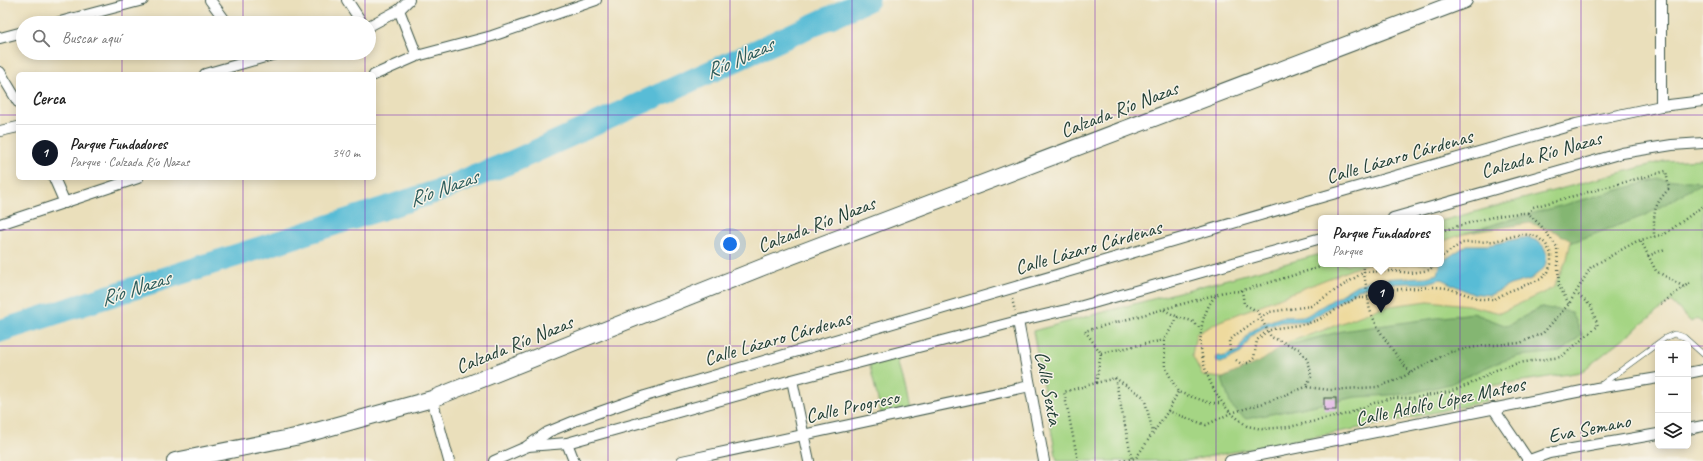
<!DOCTYPE html>
<html lang="es">
<meta charset="utf-8">
<style>
:root{--surface:#fff;--page:#f2f2f2;--text:#222;--muted:#767676;--line:#e0e0e0;--accent:#111827}
body{margin:0;font-family:Caveat,sans-serif;background:var(--page);color:var(--text)}
.controls{position:absolute;right:12px;bottom:12px;display:grid;overflow:hidden;border-radius:6px;box-shadow:0 2px 10px #0003}
.controls button{width:36px;height:36px;display:grid;place-items:center;padding:0;border:0;border-bottom:1px solid var(--line);background:var(--surface);color:var(--text);font:20px sans-serif}
.you{position:absolute;left:730px;top:244px;width:14px;height:14px;margin:-10px;border:3px solid #fff;border-radius:50%;background:#1a73e8;box-shadow:0 0 0 6px #1a73e833}
.badge{display:grid;place-items:center;width:26px;height:26px;border-radius:50%;background:var(--accent);color:#fff;font-size:13px;font-weight:700}
.pin{position:absolute;translate:-50% -33px;filter:drop-shadow(0 1px 2px #0008)}
.pin::after{content:'';position:absolute;top:21px;width:14px;height:12px;background:inherit;clip-path:polygon(0 0,100% 0,50% 100%)}
.popup{position:absolute;left:1318px;top:215px;width:126px;height:52px;box-sizing:border-box;display:grid;place-content:center;border-radius:6px;background:var(--surface);filter:drop-shadow(0 1px 3px #0005);font-size:13px;white-space:nowrap;color:var(--muted)}
.popup b{font-size:15px;color:var(--text)}
.popup::after{content:'';position:absolute;left:50%;top:100%;margin-left:-8px;border:8px solid transparent;border-top-color:var(--surface)}
.list{margin:0;padding:0;list-style:none}
h2{display:flex;justify-content:space-between;align-items:center;height:52px;margin:0;padding:0 16px;font-size:17px}
h2 small{font-size:13px;font-weight:400;color:var(--muted)}
.list li{display:grid;grid-template-columns:26px 1fr auto;gap:12px;align-items:center;box-sizing:border-box;height:56px;padding:0 16px;border-top:1px solid var(--line)}
.list b{display:block;font-size:15px;white-space:nowrap}
.list p{margin:0;font-size:13px;white-space:nowrap;color:var(--muted)}
.list em{font-size:13px;font-style:normal;color:var(--muted)}
.icon{flex:none;width:22px;height:22px;fill:none;stroke:currentColor;stroke-width:2;stroke-linecap:round;stroke-linejoin:round}
.map{position:relative;flex:none;width:1703px;height:461px;overflow:hidden}
.search{position:absolute;background:var(--surface);box-shadow:0 2px 10px #0003;left:16px;top:16px;width:360px;height:44px;display:flex;align-items:center;gap:10px;box-sizing:border-box;padding:0 14px;border-radius:22px;color:var(--muted);font-size:15px}
.panel{position:absolute;background:var(--surface);box-shadow:0 2px 10px #0003;left:16px;top:72px;width:360px;height:108px;border-radius:6px}
.map>svg:first-child{display:block}
.green{fill:#a5d584;stroke:#62895c}
.forest{fill:#84b672;stroke:#527a53}
.sand{fill:#eeda9e;stroke:#868c69}
.water{fill:#58bcd6;stroke:#3c7c85}
.lines{fill:none;stroke-linecap:round;stroke-linejoin:round}
.river{stroke:#58bcd6;stroke-width:23}
.building{fill:#dca5e7}
.service-casing{stroke:#3d5548;stroke-width:6}
.minor-casing{stroke:#3d5548;stroke-width:12}
.primary-casing{stroke:#3d5548;stroke-width:18}
.path{stroke:#3d5548;stroke-width:2.5;stroke-dasharray:1 3;stroke-linecap:butt}
.service{stroke:#fff;stroke-width:5}
.minor{stroke:#fff;stroke-width:10}
.primary{stroke:#fff;stroke-width:16}
.grid{fill:none;stroke:#7b2cbf;stroke-width:1;stroke-opacity:0.55}
.labels{text-anchor:middle;stroke-width:3;stroke-linejoin:round;paint-order:stroke}
.street-label{font-size:20px;fill:#1f3d34;stroke:#f7f3e8}
.water-label{font-size:21px;font-style:italic;fill:#2d5d5c;stroke:#f7f3e8}
</style>
<div class="map">
<svg width="1703" height="461" viewBox="0 0 1703 461">
<rect width="100%" height="100%" fill="#f7f3e8"/>
<filter id="ink" filterUnits="userSpaceOnUse"><feTurbulence type="fractalNoise" baseFrequency=".025" numOctaves="2"/><feDisplacementMap in="SourceGraphic" scale="8" xChannelSelector="R" yChannelSelector="G"/><feConvolveMatrix kernelMatrix="1 2 1 2 8 2 1 2 1" color-interpolation-filters="sRGB"/></filter>
<filter id="wash" filterUnits="userSpaceOnUse"><feTurbulence type="fractalNoise" baseFrequency=".012" numOctaves="4" result="noise"/><feDisplacementMap in="SourceGraphic" scale="16" xChannelSelector="R" yChannelSelector="G"/><feGaussianBlur stdDeviation="0.9" result="paint"/><feColorMatrix in="noise" values="0 0 0 0 0 0 0 0 0 0 0 0 0 0 0 0 0 1.4 0 .05"/><feComposite in="paint" operator="in"/></filter>
<g filter="url(#wash)">
<rect width="100%" height="100%" fill="#eadfbb"/>
<!-- green -->
<g class="green">
<path d="M1703 159V324L1697 318 1691 322 1671 301 1581 372 1483 387 1487 401 1386 423 1185 461H1057L1033 331 1321 254V264H1441V221L1664 161Z"/>
<path d="M897 354 910 409 882 417 869 362Z"/>
</g>
<!-- forest -->
<g class="forest">
<path d="M1659 179 1703 182 1646 215 1565 245 1463 234 1505 221Z"/>
<path d="M1541 307 1572 312 1582 335 1560 352 1519 356 1494 364 1450 384 1407 394 1356 397 1246 419 1231 406 1222 379 1279 348 1342 331 1473 313 1507 326Z"/>
</g>
<!-- sand -->
<path class="sand" d="M1530 223 1556 232 1571 241 1567 259 1553 288 1500 313 1468 305 1428 301 1383 307 1321 331 1288 342 1263 360 1223 378 1203 376 1192 355 1196 334 1220 321 1360 266 1367 264H1441V242L1463 234Z"/>
<!-- water -->
<path class="water" d="M1521 238C1540 237 1552 249 1544 268L1531 279 1510 285 1490 295 1470 293 1441 279 1427 283H1404L1374 285 1357 290 1308 321 1281 322 1263 328 1251 336 1241 353 1221 363 1217 362 1216 359 1218 356 1222 357 1238 351 1249 333 1262 324 1281 317 1306 316 1355 286 1374 279 1426 277 1438 274 1441 262 1467 245H1489Z"/>
<g class="lines">
<!-- river -->
<path class="river" d="M0 331 438 191 516 160 868 0"/>
</g>
<g id="blocks">
<!-- building -->
<rect class="building" x="1324" y="398" width="12" height="12"/>
</g>
</g>
<g filter="url(#ink)">
<use href="#blocks" fill-opacity="0" stroke="#3d5548" stroke-width="1"/>
<g class="lines">
<defs>
<path id="service" d="M1601 385 1665 338 1674 334 1684 337 1703 354"/>
<g id="minor">
<path d="M210 0 227 23"/>
<path d="M347 0 362 23"/>
<path d="M399 10 417 56"/>
<path d="M56 23 143 0"/>
<path d="M369 26 399 10 409 0"/>
<path d="M0 38 23 32"/>
<path d="M0 72 18 102"/>
<path d="M205 74 279 53"/>
<path d="M374 75 417 56 492 36 596 0"/>
<path d="M1661 106V0"/>
<path d="M0 131 18 127"/>
<path d="M54 178 65 203"/>
<path d="M1393 218 1622 153 1672 145 1703 143"/>
<path d="M0 224 138 178"/>
<path d="M1018 321 1044 461"/>
<path d="M1688 373 1703 370"/>
<path d="M792 380 809 461"/>
<path d="M432 399 449 461"/>
<path d="M1493 408 1529 461"/>
<path d="M1688 429 1703 426"/>
<path d="M567 443 574 461"/>
<path d="M528 446 567 443 792 380 1018 321 1079 307 1321 238"/>
<path d="M494 461 526 447 548 432 577 420 645 396 1308 201 1576 124 1661 106 1703 101"/>
<path d="M682 461 1030 386"/>
<path d="M1230 461 1597 388 1658 378"/>
<path d="M1527 461 1549 453 1658 434"/>
</g>
<path id="primary" d="M175 461 295 437 432 399 768 265 1464 0"/>
</defs>
<!-- service casing -->
<use href="#service" class="service-casing"/>
<!-- minor casing -->
<use href="#minor" class="minor-casing"/>
<!-- primary casing -->
<use href="#primary" class="primary-casing"/>
<!-- path -->
<g class="path">
<path d="M1528 213 1533 207 1666 171 1669 189C1652 206 1654 214 1654 237"/>
<path d="M1441 231C1470 223 1498 213 1528 213L1542 227 1557 247 1559 286 1569 304"/>
<path d="M1641 241 1656 271 1684 287 1692 281"/>
<path d="M1648 256 1665 249"/>
<path d="M1330 264C1300 273 1270 283 1239 291 1233 292 1223 291 1218 294 1212 298 1209 305 1206 312 1192 345 1207 388 1231 413L1264 403 1306 387 1330 390 1377 387 1397 380 1450 352 1481 346 1520 343 1543 333 1569 304 1591 267 1637 241 1665 234 1703 206"/>
<path d="M1364 264C1363 274 1366 282 1367 292 1369 298 1368 304 1370 310 1378 333 1396 354 1410 373"/>
<path d="M1242 290 1244 304 1257 311 1271 337 1299 349 1306 358 1310 367 1311 377 1306 387"/>
<path d="M1012 299 1015 311"/>
<path d="M1661 304 1684 287"/>
<path d="M1164 310 1178 317"/>
<path d="M1202 330 1192 321 1178 317 1164 340 1165 367 1178 392 1210 403H1221"/>
<path d="M1230 350 1229 341 1238 333 1269 312 1311 306 1364 272 1393 271 1411 273 1430 270 1434 264"/>
<path d="M1101 353 1164 340"/>
<path d="M1236 360 1240 363H1249L1254 358 1257 340 1267 331 1277 328 1306 324 1318 320 1356 298H1369L1385 290 1435 287 1447 288 1480 299H1495L1507 292 1541 279 1548 272 1551 264V254L1546 244 1536 236 1522 234 1494 241 1462 243 1441 257"/>
<path d="M1115 378 1144 397 1153 432"/>
<path d="M1096 383 1115 378 1132 459"/>
<path d="M1168 411 1178 392"/>
<path d="M1078 461 1064 392 1096 383 1101 353 1085 331 1218 294"/>
<path d="M1121 461 1136 458 1168 411 1206 425 1231 413 1247 426 1262 429 1289 427 1347 414 1374 403 1391 398H1413L1449 392 1468 385 1496 370 1518 363 1561 357 1598 326 1591 306 1576 293"/>
</g>
<!-- service -->
<use href="#service" class="service"/>
<!-- minor -->
<use href="#minor" class="minor"/>
<!-- primary -->
<use href="#primary" class="primary"/>
</g>
</g>
<!-- grid -->
<path class="grid" d="M122 0V23M243 0V23M365 0V23M487 0V461M608 0V461M730 0V461M852 0V461M973 0V461M1095 0V461M1216 0V461M1338 0V461M1460 0V461M1581 0V461M122 53V74M243 53V74M365 53V74M0 115H18M374 115H1703M122 178V461M243 178V461M365 178V461M0 230H1703M0 346H1658M1688 346H1703"/>
<g class="labels">
<!-- street labels -->
<g class="street-label">
<text transform="translate(1119 109) rotate(-21)" y="7">Calzada Río Nazas</text>
<text transform="translate(1541 154) rotate(-16)" y="7">Calzada Río Nazas</text>
<text transform="translate(1399 156) rotate(-16)" y="7">Calle Lázaro Cárdenas</text>
<text transform="translate(816 224) rotate(-21)" y="7">Calzada Río Nazas</text>
<text transform="translate(1088 247) rotate(-16)" y="7">Calle Lázaro Cárdenas</text>
<text transform="translate(777 338) rotate(-16)" y="7">Calle Lázaro Cárdenas</text>
<text transform="translate(514 344) rotate(-22)" y="7">Calzada Río Nazas</text>
<text transform="translate(1049 388) rotate(79)" y="7">Calle Sexta</text>
<text transform="translate(1440 401) rotate(-12)" y="7">Calle Adolfo López Mateos</text>
<text transform="translate(852 406) rotate(-12)" y="7">Calle Progreso</text>
<text transform="translate(1589 428) rotate(-11)" y="7">Eva Semano</text>
</g>
<!-- water labels -->
<g class="water-label">
<text transform="translate(739 58) rotate(-24)" y="7">Río Nazas</text>
<text transform="translate(443 188) rotate(-20)" y="7">Río Nazas</text>
<text transform="translate(135 288) rotate(-18)" y="7">Río Nazas</text>
</g>
</g>
</svg>
<div class="controls">
<button>+</button>
<button>−</button>
<button><svg class="icon" aria-label="layers" viewBox="0 0 24 24"><path d="M12 4l9 5-9 5-9-5zM3 14l9 5 9-5"/></svg></button>
</div>
<div class="you"></div>
<div class="pin badge" style="left:1381px;top:313px">1</div>
<div class="popup"><b>Parque Fundadores</b>Parque</div>
<div class="search"><svg class="icon" aria-label="search" viewBox="0 0 24 24"><circle cx="10" cy="10" r="6"/><path d="M15 15l6 6"/></svg>Buscar aquí</div>
<section class="panel">
<h2>Cerca<small></small></h2>
<ul class="list">
<li><span class="badge">1</span><div><b>Parque Fundadores</b><p>Parque · Calzada Río Nazas</p></div><em>340 m</em></li>
</ul>
</section>
</div>
